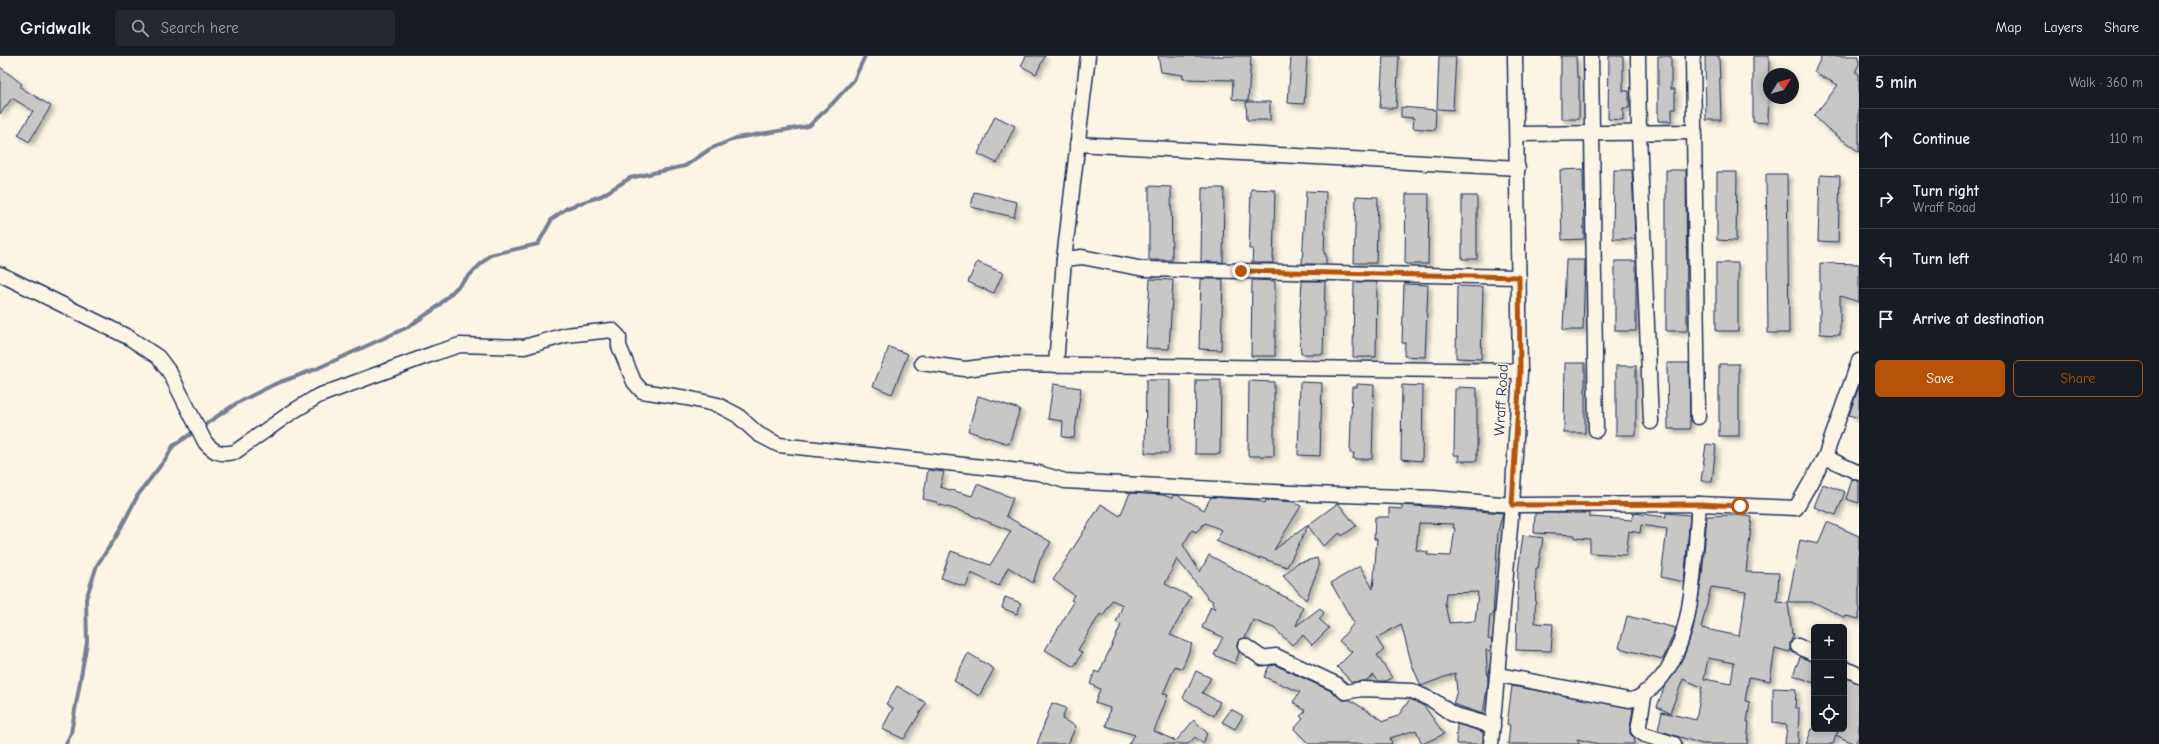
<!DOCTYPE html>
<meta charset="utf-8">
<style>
:root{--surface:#171b24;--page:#242831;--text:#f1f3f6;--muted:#9ea1a6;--line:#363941;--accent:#b45309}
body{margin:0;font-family:"Comic Neue",sans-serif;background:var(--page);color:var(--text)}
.controls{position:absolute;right:12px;bottom:12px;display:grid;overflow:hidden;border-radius:6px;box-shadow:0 2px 10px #0003}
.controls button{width:36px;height:36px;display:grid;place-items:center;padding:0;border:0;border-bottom:1px solid var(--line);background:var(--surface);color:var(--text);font:20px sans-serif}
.compass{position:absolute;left:1763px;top:12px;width:36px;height:36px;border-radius:50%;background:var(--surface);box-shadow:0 2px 10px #0003;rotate:53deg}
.stop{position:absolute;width:12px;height:12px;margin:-9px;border:3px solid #b45309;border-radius:50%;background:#fff}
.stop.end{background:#b45309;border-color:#fff;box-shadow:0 1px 4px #0008}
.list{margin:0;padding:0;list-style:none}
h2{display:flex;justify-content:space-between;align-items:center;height:52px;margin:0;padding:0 16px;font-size:17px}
h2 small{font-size:13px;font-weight:400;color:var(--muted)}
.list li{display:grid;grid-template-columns:26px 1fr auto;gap:12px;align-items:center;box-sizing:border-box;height:60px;padding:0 16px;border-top:1px solid var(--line)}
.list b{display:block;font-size:15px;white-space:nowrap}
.list p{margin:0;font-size:13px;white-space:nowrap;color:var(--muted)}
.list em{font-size:13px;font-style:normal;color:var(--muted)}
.actions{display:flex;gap:8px;padding:12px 16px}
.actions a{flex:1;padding:9px 0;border:1px solid var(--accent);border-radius:6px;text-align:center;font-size:14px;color:var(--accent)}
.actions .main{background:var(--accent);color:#fff}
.icon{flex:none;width:22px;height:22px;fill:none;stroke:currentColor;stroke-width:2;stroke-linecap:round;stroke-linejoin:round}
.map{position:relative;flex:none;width:1859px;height:688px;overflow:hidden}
header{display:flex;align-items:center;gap:24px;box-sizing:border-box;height:56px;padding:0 20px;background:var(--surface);border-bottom:1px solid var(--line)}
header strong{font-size:19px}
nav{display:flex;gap:22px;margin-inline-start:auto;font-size:14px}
.search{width:280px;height:36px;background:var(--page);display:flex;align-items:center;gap:10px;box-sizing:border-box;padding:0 14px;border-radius:6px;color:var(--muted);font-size:15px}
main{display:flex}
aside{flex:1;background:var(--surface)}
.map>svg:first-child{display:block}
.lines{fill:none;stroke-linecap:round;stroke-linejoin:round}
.stream{stroke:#767f94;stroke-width:4}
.building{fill:#c8c7c6;stroke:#1b2f5e;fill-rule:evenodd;filter:url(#shadow)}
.minor-casing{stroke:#1b2f5e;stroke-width:17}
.minor{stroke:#fcf5e5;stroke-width:14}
.route{stroke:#b45309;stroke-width:5}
.labels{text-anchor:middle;stroke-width:3;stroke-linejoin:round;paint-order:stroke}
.street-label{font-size:15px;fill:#1b2f5e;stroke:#fcf5e5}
</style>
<header>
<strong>Gridwalk</strong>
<div class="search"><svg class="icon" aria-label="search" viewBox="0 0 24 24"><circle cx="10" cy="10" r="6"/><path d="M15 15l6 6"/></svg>Search here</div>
<nav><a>Map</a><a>Layers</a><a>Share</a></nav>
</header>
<main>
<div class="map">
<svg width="1859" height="688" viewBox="0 0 1859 688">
<defs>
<filter id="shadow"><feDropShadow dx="3.5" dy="3.5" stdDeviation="2" flood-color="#0004"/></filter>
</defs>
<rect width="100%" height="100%" fill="#fcf5e5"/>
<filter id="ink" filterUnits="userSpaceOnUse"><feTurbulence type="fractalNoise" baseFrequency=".025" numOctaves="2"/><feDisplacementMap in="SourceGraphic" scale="8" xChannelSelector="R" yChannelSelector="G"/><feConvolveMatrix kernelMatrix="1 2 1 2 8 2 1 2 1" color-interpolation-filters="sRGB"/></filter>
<g filter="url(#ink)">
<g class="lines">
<!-- stream -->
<path class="stream" d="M66 688 71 677 87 586 86 543 97 509 116 481 138 439 167 401 173 390 237 347 275 328 316 313 408 271 436 252 490 199 538 188 552 163 567 152 601 140 630 122 685 110 710 93 736 82 809 70 832 48 854 24 865 0"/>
</g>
<!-- building -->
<g class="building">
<path d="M1026 0H1045L1036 18 1021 10Z"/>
<path d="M1158 0H1251L1248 45 1232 43 1233 24 1183 23V19L1161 16Z"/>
<path d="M1291 0H1307L1304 48 1288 47Z"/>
<path d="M1383 0H1399L1396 52H1380Z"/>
<path d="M1439 0H1456L1453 54 1437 53Z"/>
<path d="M1561 0H1576L1577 21H1579V63H1561Z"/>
<path d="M1609 0H1623V35H1629V52H1623V64L1608 63Z"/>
<path d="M1658 0H1671V33H1675V53H1672V65H1658Z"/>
<path d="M1705 0H1719L1721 64H1706Z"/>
<path d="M1753 0H1769L1768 67 1753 66Z"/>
<path d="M1822 0H1859V8L1855 16 1859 18V96L1828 73 1814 60 1838 29 1814 16Z"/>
<path d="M0 11 22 28 20 31 51 50 29 86 18 79 33 55 12 42 0 58Z"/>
<path d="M1246 46H1270V64H1247Z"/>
<path d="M1401 51 1436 54 1435 74 1413 72 1414 62 1401 61Z"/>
<path d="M995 60 1015 70 997 107 978 98Z"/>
<path d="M1583 113 1584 183 1562 184 1560 114Z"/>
<path d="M1614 114H1632L1635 183H1613Z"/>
<path d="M1666 114H1686L1687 275H1666Z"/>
<path d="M1717 116H1737L1736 185 1717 184Z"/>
<path d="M1766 118H1787L1789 277H1768Z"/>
<path d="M1820 119 1840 120 1838 186 1818 185Z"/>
<path d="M1149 130 1171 131 1172 204H1149Z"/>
<path d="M1202 132H1224L1223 206H1201Z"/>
<path d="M1251 133 1275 134 1273 207H1252L1253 193H1249Z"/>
<path d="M1306 135 1326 136 1324 198H1326V208H1302Z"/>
<path d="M974 136 1017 146 1014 161 971 151Z"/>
<path d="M1406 138H1429L1428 208H1405Z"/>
<path d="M1356 140 1378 141 1376 207H1354Z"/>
<rect x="1462" y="140" width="15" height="63"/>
<path d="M1566 204H1585L1583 274H1563Z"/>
<rect x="1615" y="205" width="21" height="70"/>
<path d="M977 206 1003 217 994 237 968 226Z"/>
<rect x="1716" y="207" width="22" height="68"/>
<path d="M1820 207 1859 208V246L1840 240V279L1820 278Z"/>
<path d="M1150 223 1173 224 1169 293 1146 292Z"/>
<path d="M1201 223H1223L1221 294 1199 293Z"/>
<path d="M1252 224 1275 225V300H1251Z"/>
<path d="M1302 225H1325L1323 298H1301L1299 267Z"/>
<path d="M1354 226H1377L1376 301H1353Z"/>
<path d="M1404 228 1428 229 1425 301 1404 300 1405 287H1402Z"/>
<path d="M1457 230 1483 231 1481 303 1456 302Z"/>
<path d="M889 291 908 298 892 338 873 330Z"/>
<path d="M1565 307H1585V377H1564Z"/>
<path d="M1667 307H1689L1690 373H1668Z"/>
<rect x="1719" y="308" width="20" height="72"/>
<rect x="1616" y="310" width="20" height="69"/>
<path d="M1146 324H1170L1169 397H1145Z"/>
<path d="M1196 324H1221L1220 398H1195Z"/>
<path d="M1249 325 1274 326V400H1248Z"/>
<path d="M1300 326 1322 327 1320 400 1298 399Z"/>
<path d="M1053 328 1081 332 1074 382 1062 381 1063 365 1048 363Z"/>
<path d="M1357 328 1374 329 1372 403H1353L1354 397H1350L1352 331H1357Z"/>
<path d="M1402 329 1423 330 1422 405 1401 403Z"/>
<path d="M1859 330V362L1849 359Z"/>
<path d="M1458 331 1477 332V405H1458L1459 399H1454L1455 333H1459Z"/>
<path d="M978 340 1020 353 1009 388 968 375Z"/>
<path d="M1706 388 1716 389 1712 426 1701 425Z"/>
<path d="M928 414 944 416 940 431 972 440 977 428 1013 442 1006 460 1051 486 1040 504 1033 527 1008 511 999 530 971 517 966 531 941 522 951 495 990 509 1011 475 961 455 937 448V446L923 443Z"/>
<path d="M1852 423 1859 425V447L1846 443Z"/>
<path d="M1823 428 1845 436 1836 459 1814 451Z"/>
<path d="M1130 437 1163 439 1172 442 1173 439H1177L1204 454 1211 441 1257 444 1265 447 1266 444 1294 446 1301 450 1274 494 1338 447 1356 470 1342 480 1340 477 1323 490 1308 470 1287 511 1259 501V503L1216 485 1222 474 1205 467 1196 476 1192 474 1183 489 1200 516 1209 499 1303 551 1296 570 1320 552 1324 557 1319 563 1329 572 1312 589 1303 579 1292 589 1274 572 1253 564 1245 582 1238 585 1237 590 1239 596 1235 608 1214 599 1223 581 1202 572 1211 550 1216 553 1212 547 1213 545 1208 542 1177 503 1165 528 1191 541 1170 579 1192 588 1182 613 1175 610 1163 638 1168 639 1154 675 1176 685 1194 664 1207 677 1203 688 1195 681 1188 688H1128L1135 679 1106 670 1110 652 1095 647 1100 633 1090 628 1095 615 1099 617 1121 569 1116 566 1123 549 1112 544 1103 560 1100 558 1078 594 1082 597 1074 611 1045 594 1074 546 1071 544 1074 539 1053 524 1101 448 1120 460Z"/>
<path d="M1402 449 1503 457 1498 475 1493 559H1490L1488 583 1492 584 1491 595 1486 594 1488 626 1483 658 1453 648 1457 635 1455 617 1421 630 1412 609 1401 568 1376 582 1384 594 1377 599 1392 622 1386 625H1378L1374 619 1365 625 1352 626 1337 611 1352 596 1339 585 1354 567 1331 527 1360 510 1373 533 1377 483H1374L1375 461H1389V452L1402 453ZM1419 467 1454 468 1453 472H1455L1451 500 1427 499 1428 496 1416 494ZM1478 536 1475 565 1449 567 1445 548 1446 537Z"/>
<path d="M1535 457H1590V461L1632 464 1634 457 1666 461V457L1690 459 1684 526 1661 521 1667 473 1641 469 1640 477 1629 475 1626 499 1590 497V483L1575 482V479L1534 477Z"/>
<path d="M1736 459 1752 461 1746 516 1779 517 1777 546 1788 547 1792 578H1794L1790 587V596L1775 592 1770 625 1749 621 1745 645 1750 646 1747 666H1749L1747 688H1702L1658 674 1662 656 1696 664 1702 631 1683 623 1670 657 1657 651 1665 629 1672 621 1684 600 1693 574 1702 521 1707 460ZM1711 531 1746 536 1739 580 1701 572ZM1708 602 1734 607 1731 628 1704 623Z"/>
<path d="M1827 466 1859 480V563L1846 560 1845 562 1814 546H1788L1800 484 1818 488Z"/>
<path d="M1523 479 1543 482 1538 512H1536L1535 567 1553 568 1551 595 1516 594 1518 515Z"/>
<path d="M1317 502 1319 510 1306 544 1283 520 1297 507Z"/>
<path d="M1005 541 1021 547 1017 558 1002 552Z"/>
<path d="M1627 560 1676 572 1663 603 1619 592Z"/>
<path d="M968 597 994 613 979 640 954 625Z"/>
<path d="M1800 601 1814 606V627L1793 619Z"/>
<path d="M1275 609 1331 635 1342 644H1350L1384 665 1398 660 1410 643 1424 650 1444 678 1422 688 1416 674 1390 682 1392 688H1309L1294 673 1303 663 1300 660 1306 655 1293 646 1300 636 1264 621 1269 610Z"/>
<path d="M1196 615 1211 622 1202 637 1220 646 1214 660 1183 642Z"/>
<path d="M1844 621 1859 627V680L1855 688 1836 679 1833 688H1806L1812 673H1838L1837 678 1839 673H1844Z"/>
<path d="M897 630 926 647 904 683 882 673 893 652 886 648Z"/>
<path d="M1512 630 1633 652 1630 673V678L1635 682 1634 688H1599L1577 683 1579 688H1508L1510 669 1507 668Z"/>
<path d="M1773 632 1796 633 1795 652H1799L1798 688H1785L1787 669 1773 667Z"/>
<path d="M1052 647 1066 652 1062 663 1076 670 1068 688H1037Z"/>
<path d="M1231 653 1243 660 1235 673 1222 666Z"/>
<path d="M1457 668 1483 676V688H1456Z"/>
</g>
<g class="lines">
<defs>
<g id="minor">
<path d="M1591 0 1596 374"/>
<path d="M1638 0 1639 77 1651 366"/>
<path d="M1693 0 1698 361"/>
<path d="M1517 78 1695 76"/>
<path d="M1077 88 1518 112"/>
<path d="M1064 203 1082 201 1144 213 1519 221"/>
<path d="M0 218 128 281 158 301 170 317 205 386C214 397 221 399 235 396L289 358 318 340 435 297 460 289 524 291 566 279 612 274 619 281V290L634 326 642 335 687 342 718 349 737 359 758 378 779 389 1039 417 1065 425 1312 438 1434 442 1512 449 1699 448 1796 452 1825 401 1859 305"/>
<path d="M922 307 965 313 1006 308 1520 315"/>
<path d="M1056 309 1064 203 1088 0"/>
<path d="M1825 401 1859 417"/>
<path d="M1245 590 1262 602 1276 600 1336 628 1345 636 1362 633 1412 635 1434 645 1452 658 1493 670"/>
<path d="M1798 590 1814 598"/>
<path d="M1844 612 1859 619"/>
<path d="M1499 619 1629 644C1638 644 1643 638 1650 633 1696 597 1694 501 1699 448"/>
<path d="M1645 636 1638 674 1645 679 1674 688"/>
<path d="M1491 688 1512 449 1520 315 1515 0"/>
</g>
</defs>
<!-- minor casing -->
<use href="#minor" class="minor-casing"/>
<!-- minor -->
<use href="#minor" class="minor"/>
</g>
</g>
<g class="lines" filter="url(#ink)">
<!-- route -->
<path class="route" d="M1241 215 1519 221 1520 315 1512 449 1698 448 1740 450"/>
</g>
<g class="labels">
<!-- street labels -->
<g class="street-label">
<text transform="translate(1501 344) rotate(-87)" y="5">Wraff Road</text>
</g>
</g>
</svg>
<div class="controls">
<button>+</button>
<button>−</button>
<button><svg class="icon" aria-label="locate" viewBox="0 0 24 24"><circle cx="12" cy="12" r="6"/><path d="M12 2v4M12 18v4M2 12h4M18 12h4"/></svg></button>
</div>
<svg class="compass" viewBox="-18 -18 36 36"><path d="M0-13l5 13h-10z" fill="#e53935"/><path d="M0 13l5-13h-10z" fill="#9ea1a6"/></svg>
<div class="stop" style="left:1740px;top:450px"></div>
<div class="stop end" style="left:1241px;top:215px"></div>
</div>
<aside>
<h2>5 min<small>Walk · 360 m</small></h2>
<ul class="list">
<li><svg class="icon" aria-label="ahead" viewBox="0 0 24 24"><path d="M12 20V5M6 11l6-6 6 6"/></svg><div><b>Continue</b></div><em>110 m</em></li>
<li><svg class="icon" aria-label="right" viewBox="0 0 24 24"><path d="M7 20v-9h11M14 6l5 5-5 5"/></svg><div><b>Turn right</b><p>Wraff Road</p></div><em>110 m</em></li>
<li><svg class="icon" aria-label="left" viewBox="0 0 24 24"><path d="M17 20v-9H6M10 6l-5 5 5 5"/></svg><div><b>Turn left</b></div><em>140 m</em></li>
<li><svg class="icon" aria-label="arrive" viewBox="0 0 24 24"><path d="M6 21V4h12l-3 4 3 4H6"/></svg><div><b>Arrive at destination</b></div></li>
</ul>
<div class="actions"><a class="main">Save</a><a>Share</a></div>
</aside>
</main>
